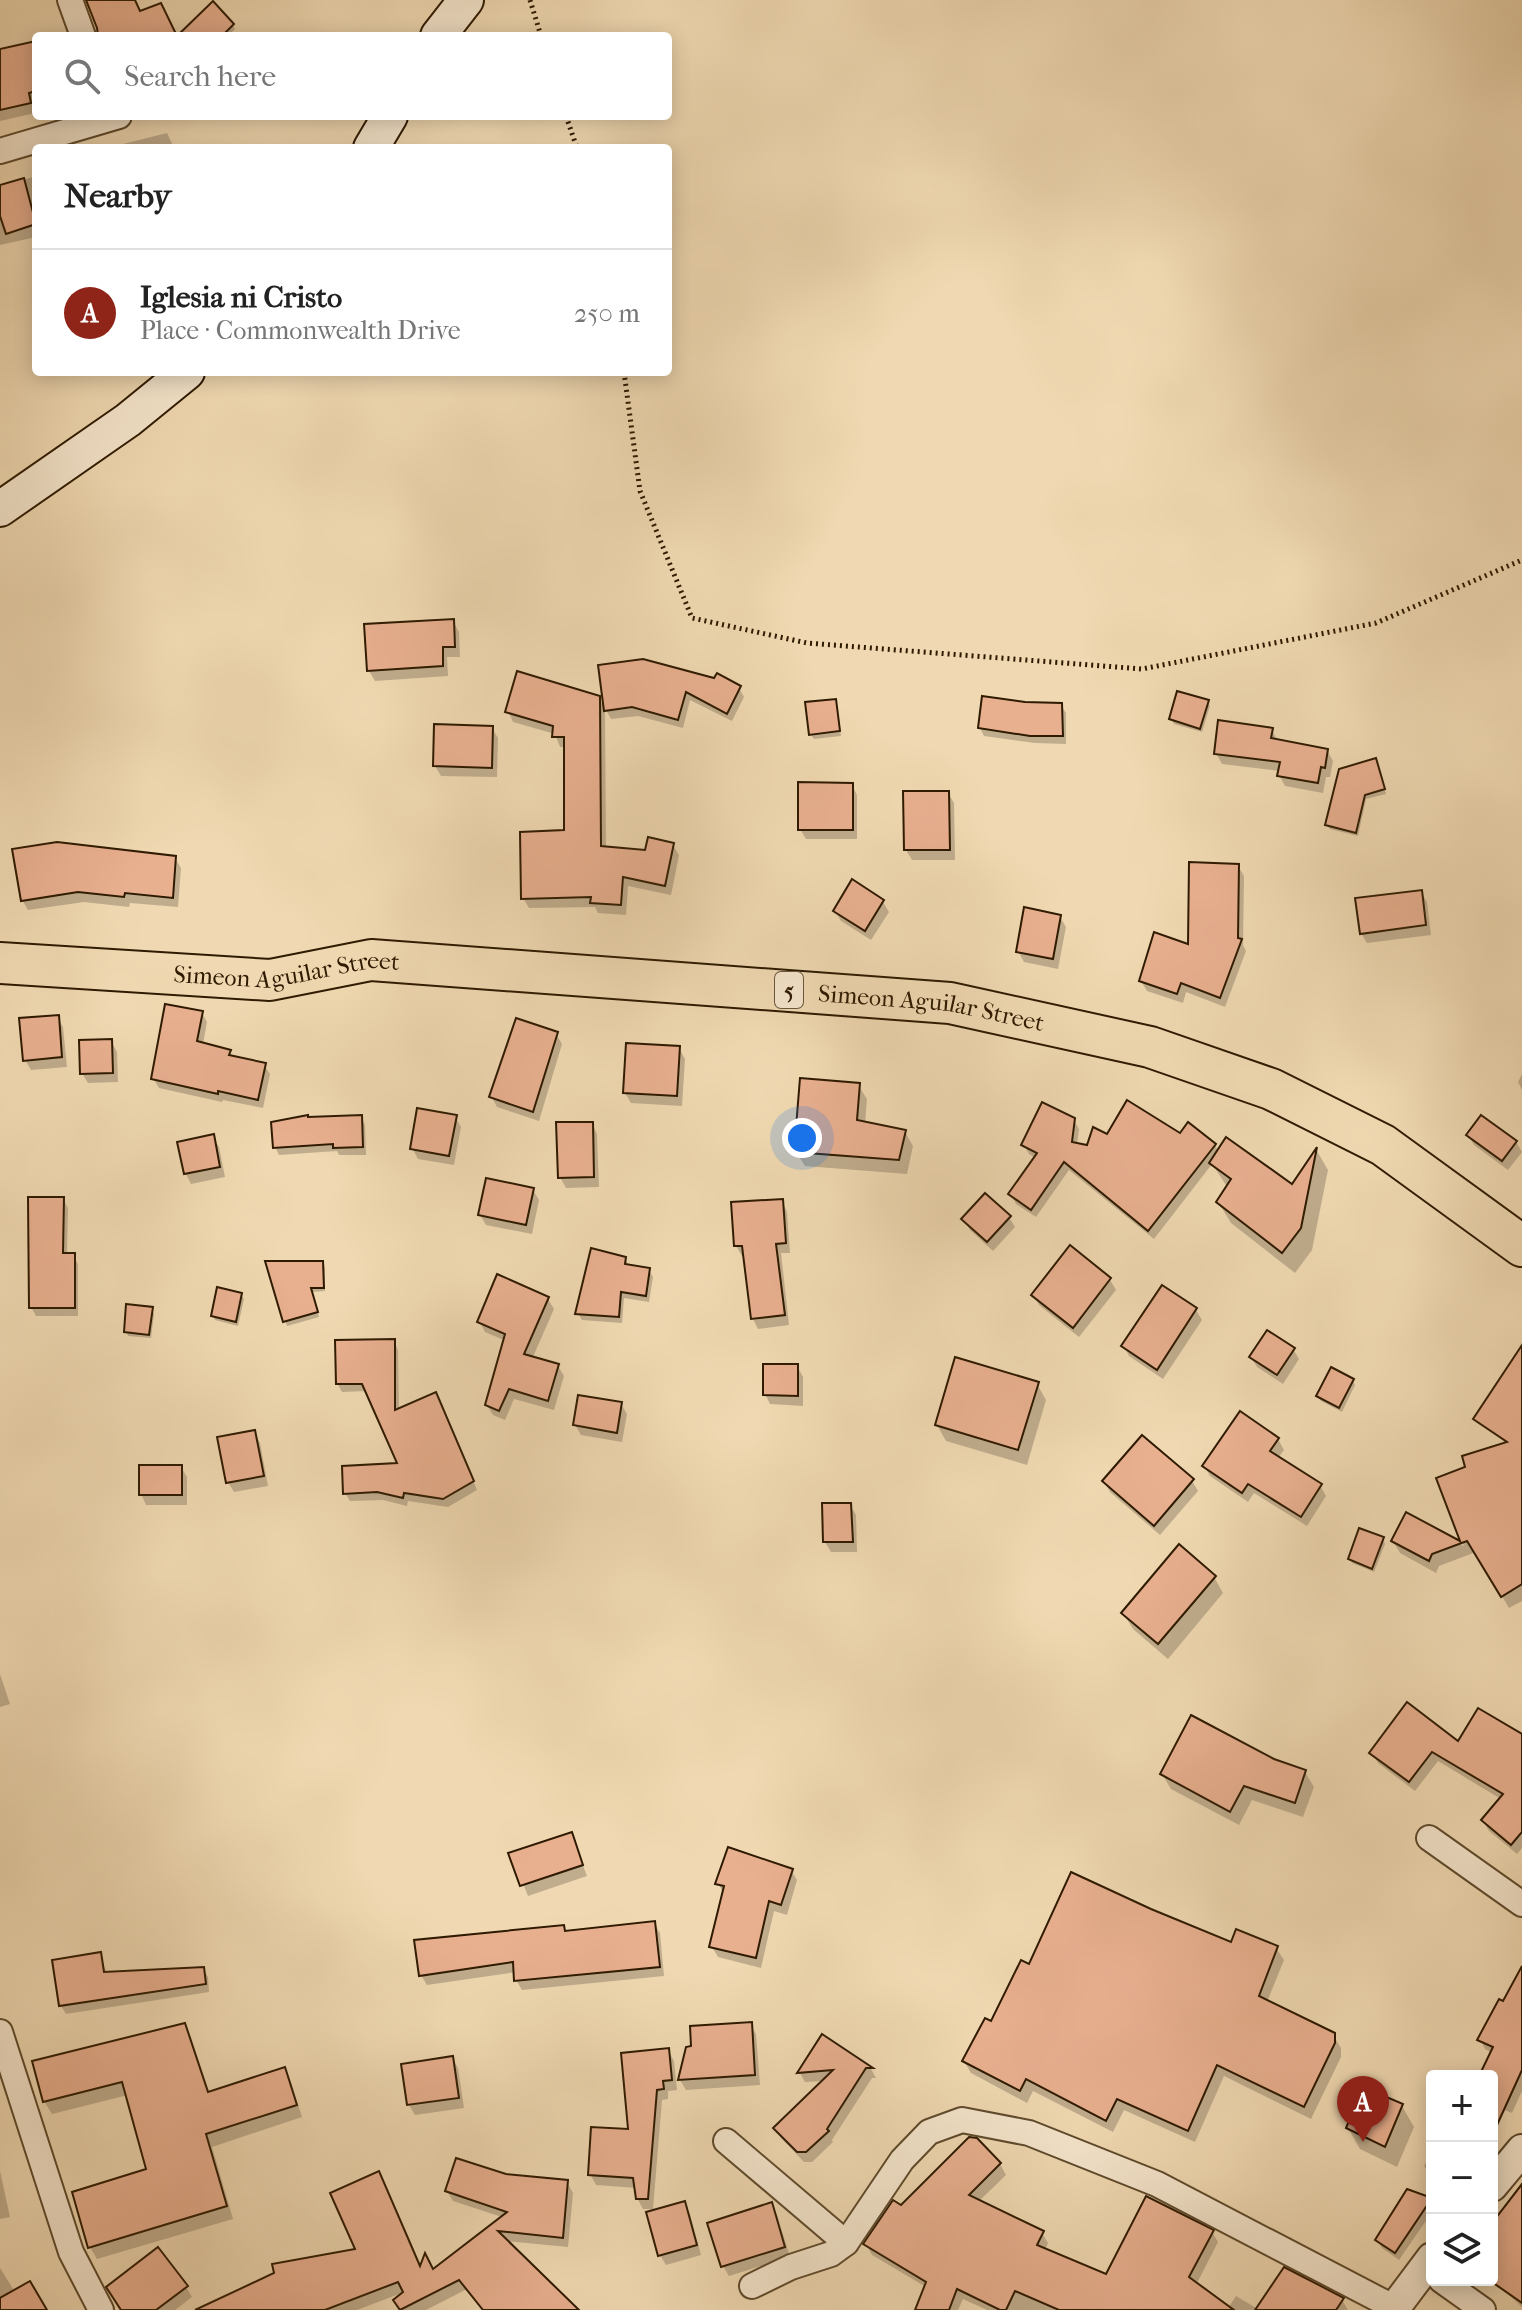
<!DOCTYPE html>
<meta charset="utf-8">
<style>
:root{--surface:#fff;--page:#f6f6f6;--text:#222;--muted:#767676;--line:#e0e0e0;--accent:#8f2418}
body{margin:0;font-family:"IM FELL French Canon",serif;background:var(--page);color:var(--text)}
.controls{position:absolute;right:24px;bottom:24px;display:grid;overflow:hidden;border-radius:8px;box-shadow:0 4px 20px #0003}
.controls button{width:72px;height:72px;display:grid;place-items:center;padding:0;border:0;border-bottom:2px solid var(--line);background:var(--surface);color:var(--text);font:40px sans-serif}
.you{position:absolute;left:802px;top:1138px;width:28px;height:28px;margin:-20px;border:6px solid #fff;border-radius:50%;background:#1a73e8;box-shadow:0 0 0 12px #1a73e833}
.badge{display:grid;place-items:center;width:52px;height:52px;border-radius:50%;background:var(--accent);color:#fff;font-size:26px;font-weight:700}
.pin{position:absolute;translate:-50% -66px;filter:drop-shadow(0 2px 4px #0008)}
.pin::after{content:'';position:absolute;top:42px;width:28px;height:24px;background:inherit;clip-path:polygon(0 0,100% 0,50% 100%)}
.list{margin:0;padding:0;list-style:none}
h2{display:flex;justify-content:space-between;align-items:center;height:104px;margin:0;padding:0 32px;font-size:34px}
h2 small{font-size:26px;font-weight:400;color:var(--muted)}
.list li{display:grid;grid-template-columns:52px 1fr auto;gap:24px;align-items:center;box-sizing:border-box;height:128px;padding:0 32px;border-top:2px solid var(--line)}
.list b{display:block;font-size:30px;white-space:nowrap}
.list p{margin:0;font-size:26px;white-space:nowrap;color:var(--muted)}
.list em{font-size:26px;font-style:normal;color:var(--muted)}
.icon{flex:none;width:44px;height:44px;fill:none;stroke:currentColor;stroke-width:2;stroke-linecap:round;stroke-linejoin:round}
.map{position:relative;flex:none;width:1522px;height:2310px;overflow:hidden}
.search{position:absolute;background:var(--surface);box-shadow:0 4px 20px #0003;left:32px;top:32px;width:640px;height:88px;display:flex;align-items:center;gap:20px;box-sizing:border-box;padding:0 28px;border-radius:8px;color:var(--muted);font-size:30px}
.panel{position:absolute;background:var(--surface);box-shadow:0 4px 20px #0003;left:32px;top:144px;width:640px;height:232px;border-radius:8px}
.map>svg:first-child{display:block}
.shadow{fill:#0003}
.building{fill:#e9b090;stroke:#2e1a00;stroke-width:2}
.lines{fill:none;stroke-linecap:round;stroke-linejoin:round}
.minor-casing{stroke:#5e4a2c;stroke-width:28}
.tertiary-casing{stroke:#5e4a2c;stroke-width:34}
.secondary-casing{stroke:#2e1a00;stroke-width:38}
.trunk-casing{stroke:#2e1a00;stroke-width:44}
.path{stroke:#2e1a00;stroke-width:5;stroke-dasharray:2 4;stroke-linecap:butt}
.minor{stroke:#f5e6cd;stroke-width:24}
.tertiary{stroke:#f5e6cd;stroke-width:30}
.secondary{stroke:#f5e6cd;stroke-width:34}
.trunk{stroke:#f0d9b2;stroke-width:40}
.labels{text-anchor:middle;stroke-width:6;stroke-linejoin:round;paint-order:stroke}
.shield{fill:#f5e6cd;stroke:#6a573e;stroke-width:2}
.shield-label{font-size:22px;font-weight:bold;fill:#2e1a00}
.street-label{font-size:24px;fill:#2e1a00;stroke:#f5e6cd}
</style>
<div class="map">
<svg width="1522" height="2310" viewBox="0 0 1522 2310">
<rect width="100%" height="100%" fill="#f0d9b2"/>
<filter id="stains"><feTurbulence type="fractalNoise" baseFrequency=".0025" numOctaves="4"/><feColorMatrix values="0 0 0 0 .2 0 0 0 0 .09 0 0 0 0 .02 0 0 0 .5 -.17"/></filter>
<radialGradient id="worn" r=".72"><stop offset=".6" stop-color="#630" stop-opacity="0"/><stop offset="1" stop-color="#630" stop-opacity=".3"/></radialGradient>
<!-- shadow -->
<g class="shadow">
<path d="M233 25 235 29 228 36H201Z"/>
<path d="M36 48 35 113 0 121V55Z"/>
<path d="M167 133 174 148H108L111 147Z"/>
<path d="M36 176V237L0 245V187Z"/>
<path d="M453 621 459 632 460 657H447L448 676 375 681 369 671Z"/>
<path d="M600 666 739 688 744 697 732 721 690 700 683 728 638 716 611 719 606 710Z"/>
<path d="M599 698 605 709 606 849 647 852 673 845 679 855 671 895 628 886 626 915 598 913 595 907 529 908 523 898 566 832V747H560L555 734 513 722 508 711Z"/>
<path d="M835 701 841 736 814 739 811 735Z"/>
<path d="M1207 702 1210 706 1202 732 1174 724 1171 719Z"/>
<path d="M1025 704 1061 705 1066 713V744L1035 743 984 736 980 728Z"/>
<path d="M492 728 498 738 497 777 441 776 435 766Z"/>
<path d="M1271 729 1278 741 1327 750 1333 761 1330 777H1326L1323 793 1285 786 1279 775 1280 771 1222 764 1216 753Z"/>
<path d="M1378 764 1386 794 1366 799 1358 836 1330 829 1327 825Z"/>
<path d="M852 785 857 795V839H806L800 829Z"/>
<path d="M948 793 954 803 955 860H912L906 850Z"/>
<path d="M175 858 181 868 178 907 130 903 129 907 84 902 28 910 22 900Z"/>
<path d="M1238 866 1244 876 1243 945 1246 951 1225 1007 1186 992 1183 1003 1147 991 1141 981 1190 946Z"/>
<path d="M853 882 883 902 889 912 871 940 841 921 835 911Z"/>
<path d="M1421 892 1427 902 1431 935 1367 943 1361 933Z"/>
<path d="M1060 917 1066 927 1058 969 1024 962 1018 951Z"/>
<path d="M202 1013 207 1022 203 1044 229 1052 233 1058 264 1065 270 1074 263 1108 223 1100 222 1102 159 1088 153 1078Z"/>
<path d="M57 1017 63 1027 67 1067 31 1070 25 1060Z"/>
<path d="M556 1034 562 1044 539 1121 497 1107 491 1096Z"/>
<path d="M111 1041 117 1052 118 1082 88 1083 82 1073Z"/>
<path d="M679 1048 685 1059 682 1106 631 1103 625 1093Z"/>
<path d="M1522 1074V1090L1518 1082Z"/>
<path d="M858 1085 867 1099 865 1124 905 1132 913 1146 907 1174 805 1166 796 1152Z"/>
<path d="M361 1117 365 1125 366 1155H339L337 1151 279 1155 275 1147Z"/>
<path d="M455 1117 461 1127 454 1165 418 1159 412 1148Z"/>
<path d="M1074 1120 1079 1129 1077 1145 1089 1148 1108 1137 1180 1135 1215 1145 1219 1153 1292 1187 1317 1151 1328 1170 1312 1250 1295 1273 1231 1223 1218 1202 1228 1188 1212 1164 1154 1239 1069 1170 1036 1217 1016 1204 1011 1194 1036 1158 1029 1154 1024 1145Z"/>
<path d="M592 1124 597 1134 599 1187 566 1188 560 1177Z"/>
<path d="M1468 1135 1516 1142 1522 1152 1508 1170 1474 1145Z"/>
<path d="M213 1137 219 1147 225 1177 191 1184 186 1174Z"/>
<path d="M533 1190 539 1200 532 1234 486 1225 480 1215Z"/>
<path d="M63 1199 68 1208 67 1255H73L78 1264V1316H36L31 1307Z"/>
<path d="M782 1201 787 1212 790 1253H781L789 1325 758 1329 753 1319 746 1256H742L736 1246Z"/>
<path d="M1009 1217 1015 1227 993 1251 970 1230 964 1219Z"/>
<path d="M1070 1248 1110 1280 1116 1290 1079 1337 1039 1305 1034 1295Z"/>
<path d="M625 1259 630 1267 649 1270 653 1277 649 1302 624 1298 622 1323 582 1320 578 1313Z"/>
<path d="M268 1263H322L325 1267V1291L312 1292 319 1317 287 1326Z"/>
<path d="M241 1294 244 1299 238 1326 215 1320 213 1316Z"/>
<path d="M548 1299 554 1309 532 1359 558 1366 564 1376 554 1410 514 1399 505 1420 493 1415 487 1405 506 1341 485 1332 479 1321Z"/>
<path d="M151 1309 154 1314 151 1338 128 1336 126 1331Z"/>
<path d="M1196 1310 1202 1320 1163 1379 1129 1356 1124 1346Z"/>
<path d="M394 1341 398 1350 399 1411 439 1403 477 1490 448 1507 408 1501 407 1506 383 1500 350 1501 345 1493 400 1465 367 1391 342 1392 337 1383Z"/>
<path d="M1293 1349 1299 1359 1283 1384 1257 1367 1251 1357Z"/>
<path d="M797 1366 803 1377V1406L770 1404 765 1394Z"/>
<path d="M1353 1381 1355 1385 1342 1412 1321 1401 1318 1396Z"/>
<path d="M1037 1384 1046 1400 1027 1465 946 1441 937 1425Z"/>
<path d="M621 1404 627 1414 622 1442 581 1435 575 1425Z"/>
<path d="M254 1432 260 1443 268 1486 234 1492 228 1482Z"/>
<path d="M1278 1439 1284 1450 1278 1458 1320 1485 1326 1496 1307 1526 1254 1493 1248 1502 1210 1476 1204 1466Z"/>
<path d="M1522 1460V1601L1509 1608 1476 1552 1439 1566 1436 1573 1400 1553 1393 1541 1407 1515 1464 1546 1439 1479Z"/>
<path d="M181 1467 187 1477V1505H146L141 1494Z"/>
<path d="M1104 1481H1192L1198 1491 1160 1535 1110 1492Z"/>
<path d="M850 1505 856 1515 857 1552H831L825 1542Z"/>
<path d="M1383 1539 1385 1544 1374 1572 1352 1563 1350 1559Z"/>
<path d="M1214 1577 1223 1593 1168 1659 1133 1629 1123 1613Z"/>
<path d="M0 1674 10 1704 0 1707Z"/>
<path d="M1522 1737V1848L1517 1854 1489 1831 1483 1821 1501 1799 1438 1761 1415 1791 1378 1763 1372 1753Z"/>
<path d="M1305 1772 1314 1787 1303 1817 1252 1800 1239 1825 1171 1789 1162 1774Z"/>
<path d="M571 1834 587 1876 528 1896 511 1854Z"/>
<path d="M791 1870 797 1880 787 1915 774 1911 761 1968 718 1957 712 1947 724 1894 718 1883Z"/>
<path d="M654 1923 660 1933 664 1976 522 1990 516 1980V1972L427 1985 421 1975 563 1927 566 1932Z"/>
<path d="M1232 1944 1276 1948 1284 1960 1267 2002 1333 2035 1341 2048V2057L1311 2119 1224 2076 1195 2142 1124 2110 1113 2132 1033 2091 1027 2103 971 2073 964 2061 1030 1967Z"/>
<path d="M100 1954 107 1974 203 1969 208 1977 209 1992 66 2014 61 2006 54 1961Z"/>
<path d="M1522 1970V2091L1512 2113 1502 2109 1492 2131V2076H1482L1492 2053 1485 2049 1480 2039Z"/>
<path d="M750 2024 756 2034 760 2085 686 2090 680 2080Z"/>
<path d="M184 2026 191 2038 210 2094 284 2070 291 2082 302 2117 212 2147 233 2219 97 2259 90 2247 149 2171 128 2095 52 2114 44 2101Z"/>
<path d="M822 2037 871 2069 876 2078H872L832 2140 833 2142 812 2162H804L781 2138 776 2128 824 2081 805 2082 800 2073Z"/>
<path d="M668 2050 674 2061 677 2090 668 2091V2099L662 2100 653 2209H643L637 2198 636 2188 596 2185 590 2174 631 2131Z"/>
<path d="M452 2058 458 2068 464 2108 415 2115 409 2105 403 2065Z"/>
<path d="M1402 2106 1414 2127 1397 2167 1360 2149 1348 2128Z"/>
<path d="M1432 2153V2177L1424 2166Z"/>
<path d="M1000 2164 1006 2175 978 2202 1042 2233 1048 2243 1045 2250 1106 2277 1212 2232 1218 2242 1196 2285 1228 2308 1236 2296 1258 2309 1342 2300 1348 2310H987L963 2299 958 2310H917L926 2287 872 2255 866 2244 901 2207Z"/>
<path d="M0 2171 10 2217 0 2219Z"/>
<path d="M506 2176 567 2182 573 2193 568 2247 505 2241 483 2310 467 2289 426 2310H401L396 2301 407 2291 357 2310H224L421 2269 433 2272 502 2217 453 2201 447 2191Z"/>
<path d="M1522 2192V2307L1492 2279V2226Z"/>
<path d="M1431 2199 1432 2212 1399 2260 1382 2248 1377 2240Z"/>
<path d="M684 2204 690 2214 701 2255 666 2265 660 2255Z"/>
<path d="M771 2205 777 2215 790 2257 729 2276 723 2266Z"/>
<path d="M0 2268 15 2292 45 2310H0Z"/>
<path d="M186 2287 192 2297 175 2310H123Z"/>
</g>
<!-- building -->
<g class="building">
<path d="M86 0H135L140 11 161 3 177 36 213 1 234 24 222 36H98L97 28Z"/>
<path d="M36 41V91L29 93 31 103 0 110V49Z"/>
<path d="M24 178 36 224 6 234 0 216V185Z"/>
<path d="M454 619 455 647H443V666L367 671 364 624Z"/>
<path d="M643 659 714 678 717 673 741 686 727 714 686 692 678 720 632 707 604 711 598 665Z"/>
<path d="M517 671 600 696 601 846 645 850 648 837 674 843 665 886 623 877 621 905 590 903 591 897 521 899 520 832 564 830V737H552L553 726 505 712Z"/>
<path d="M1177 691 1209 700 1200 729 1169 719Z"/>
<path d="M982 696 1025 702 1062 703 1063 736H1030L978 728Z"/>
<path d="M836 699 840 731 809 735 805 702Z"/>
<path d="M1218 720 1273 728 1271 738 1328 749 1325 768 1321 767 1318 783 1277 776 1280 762 1214 754Z"/>
<path d="M434 724 493 726 492 768 433 766Z"/>
<path d="M1376 758 1385 789 1365 795 1356 833 1325 825 1339 769Z"/>
<path d="M798 782 853 783V830H798Z"/>
<path d="M903 791H949L950 850H904Z"/>
<path d="M57 842 176 856 173 898 125 893 124 897 78 892 21 901 12 849Z"/>
<path d="M1189 862 1239 864 1238 938 1242 939 1220 998 1181 983 1177 994 1139 981 1154 932 1188 944Z"/>
<path d="M852 879 884 900 865 931 833 911Z"/>
<path d="M1422 890 1426 925 1360 934 1355 898Z"/>
<path d="M1024 907 1061 915 1053 959 1016 952Z"/>
<path d="M165 1004 203 1011 197 1041 231 1050 229 1055 266 1063 258 1100 218 1091V1094L151 1079Z"/>
<path d="M59 1015 62 1057 23 1061 19 1018Z"/>
<path d="M516 1018 558 1032 533 1112 489 1097Z"/>
<path d="M112 1039 113 1073 80 1074 79 1040Z"/>
<path d="M626 1043 680 1046 677 1096 623 1093Z"/>
<path d="M800 1078 860 1083 857 1120 906 1130 899 1160 794 1152Z"/>
<path d="M1127 1100 1180 1133 1188 1122 1216 1144 1148 1231 1064 1162 1031 1210 1008 1194 1037 1153 1021 1145 1042 1102 1075 1118 1072 1142 1087 1145 1093 1127 1107 1134Z"/>
<path d="M417 1108 457 1115 449 1156 410 1149Z"/>
<path d="M308 1115V1117L362 1115 363 1147 333 1148V1144L273 1148 271 1122Z"/>
<path d="M1481 1115 1517 1141 1502 1161 1466 1135Z"/>
<path d="M556 1122H593L594 1177 558 1178Z"/>
<path d="M214 1134 220 1167 184 1174 177 1142Z"/>
<path d="M1226 1137 1292 1184 1317 1147 1301 1228 1282 1253 1216 1202 1231 1179 1209 1163Z"/>
<path d="M486 1178 534 1188 526 1225 478 1215Z"/>
<path d="M985 1193 1011 1216 987 1242 961 1219Z"/>
<path d="M28 1197H64L63 1253H75V1308H29Z"/>
<path d="M783 1199 786 1243 776 1244 785 1315 751 1319 742 1246H734L731 1202Z"/>
<path d="M1070 1245 1111 1278 1073 1328 1031 1295Z"/>
<path d="M591 1248 626 1257 625 1264 650 1268 646 1296 621 1292 619 1317 575 1314Z"/>
<path d="M265 1261H323L324 1288H311L318 1312 283 1322Z"/>
<path d="M497 1274 549 1297 524 1354 559 1364 548 1401 509 1389 499 1411 485 1405 505 1334 477 1322Z"/>
<path d="M1162 1285 1197 1308 1157 1370 1121 1346Z"/>
<path d="M217 1287 242 1293 236 1322 211 1316Z"/>
<path d="M126 1304 153 1307 149 1335 124 1332Z"/>
<path d="M1267 1330 1295 1348 1277 1375 1249 1357Z"/>
<path d="M395 1339V1410L436 1392 474 1481 443 1499 404 1493 403 1498 377 1492 343 1494 342 1466 397 1463 362 1384H336L335 1340Z"/>
<path d="M1522 1345V1584L1501 1597 1467 1541 1432 1554 1429 1561 1391 1541 1406 1512 1460 1541 1436 1478 1465 1467 1462 1456 1507 1442 1473 1419Z"/>
<path d="M955 1357 1039 1382 1018 1450 935 1425Z"/>
<path d="M763 1364H798V1396L763 1395Z"/>
<path d="M1331 1367 1354 1379 1339 1408 1316 1396Z"/>
<path d="M578 1395 622 1402 617 1433 573 1425Z"/>
<path d="M1240 1411 1279 1438 1270 1451 1322 1484 1301 1517 1248 1484 1242 1493 1202 1466Z"/>
<path d="M255 1430 264 1476 226 1483 217 1437Z"/>
<path d="M1142 1435 1194 1479 1154 1526 1102 1481Z"/>
<rect x="139" y="1465" width="43" height="30"/>
<path d="M822 1503H851L853 1542H823Z"/>
<path d="M1359 1528 1384 1537 1372 1569 1348 1559Z"/>
<path d="M1179 1544 1216 1576 1158 1644 1121 1613Z"/>
<path d="M1407 1702 1458 1741 1478 1708 1522 1734V1832L1511 1845 1481 1820 1503 1794 1432 1752 1409 1782 1369 1753Z"/>
<path d="M1191 1715 1274 1759 1306 1770 1295 1803 1244 1786 1230 1812 1160 1774Z"/>
<path d="M572 1832 583 1865 520 1886 508 1853Z"/>
<path d="M728 1847 793 1869 781 1905 769 1901 756 1958 709 1947 724 1886 715 1884Z"/>
<path d="M1071 1872 1151 1909 1231 1942 1236 1929 1278 1946 1259 1996 1335 2033V2043L1304 2107 1217 2065 1188 2131 1117 2099 1106 2121 1026 2079 1020 2091 962 2061 985 2018 991 2021 1021 1960 1029 1964Z"/>
<path d="M655 1921 660 1967 514 1981 513 1962 419 1976 414 1940 564 1925 565 1931Z"/>
<path d="M101 1952 104 1972 204 1967 206 1984 59 2006 52 1960Z"/>
<path d="M1522 1966V2070L1492 2136V2076H1479L1493 2047 1477 2040 1499 1999 1503 2001Z"/>
<path d="M752 2022 755 2075 678 2080 686 2047 691 2046 690 2026Z"/>
<path d="M185 2023 208 2092 285 2067 297 2105 206 2134 227 2206 88 2248 72 2192 146 2169 122 2082 43 2102 32 2061Z"/>
<path d="M822 2034 873 2068H866L827 2129 829 2131 806 2152H797L773 2128 833 2070 797 2073Z"/>
<path d="M669 2048 672 2080 663 2081 664 2089 657 2090 648 2199H636L633 2178 588 2175 591 2127 628 2129 621 2053Z"/>
<path d="M453 2056 459 2098 407 2105 401 2064Z"/>
<path d="M1363 2087 1403 2104 1385 2147 1346 2128Z"/>
<path d="M969 2137 977 2138 1001 2163 969 2195 1044 2231 1037 2245 1106 2274 1146 2196 1214 2230 1189 2277 1234 2310H1059L1015 2291 1006 2310H1000L957 2289 949 2310H915L926 2282 863 2244 893 2200 901 2205Z"/>
<path d="M456 2158 506 2174 568 2180 563 2238 498 2231 579 2310H483L459 2280 400 2310 393 2300 403 2292 398 2282 325 2310H195L274 2273 272 2264 355 2249 330 2193 379 2171 420 2266 425 2253 433 2269 507 2212 445 2191Z"/>
<path d="M1522 2184V2303L1492 2282V2223Z"/>
<path d="M1407 2189 1432 2198 1395 2253 1375 2240Z"/>
<path d="M685 2201 697 2245 658 2256 646 2212Z"/>
<path d="M772 2202 785 2247 721 2267 707 2223Z"/>
<path d="M158 2247 188 2286 156 2310H121L106 2287Z"/>
<path d="M1284 2267 1344 2298 1336 2310H1255Z"/>
<path d="M30 2281 47 2310H0V2298Z"/>
</g>
<g class="lines">
<defs>
<g id="minor">
<path d="M70 0 83 36"/>
<path d="M0 151 119 116"/>
<path d="M1429 1838 1522 1904"/>
<path d="M0 2032 71 2252 101 2310"/>
<path d="M726 2141 846 2243"/>
<path d="M1441 2280 1483 2310"/>
<path d="M752 2286 791 2267 831 2254 846 2243 902 2160 929 2132 962 2120 1029 2133 1157 2184 1395 2308"/>
</g>
<g id="tertiary">
<path d="M1492 2186 1522 2150"/>
<path d="M1393 2310 1432 2258"/>
</g>
<g id="secondary">
<path d="M438 36 466 0"/>
<path d="M371 148 390 116"/>
<path d="M0 509 128 420 187 372"/>
</g>
<g id="trunk">
<path id="s1" d="M0 963 270 980 371 960 950 1003 1150 1047 1271 1089 1383 1145 1522 1246"/>
</g>
</defs>
<!-- minor casing -->
<use href="#minor" class="minor-casing"/>
<!-- tertiary casing -->
<use href="#tertiary" class="tertiary-casing"/>
<!-- secondary casing -->
<use href="#secondary" class="secondary-casing"/>
<!-- trunk casing -->
<use href="#trunk" class="trunk-casing"/>
<!-- path -->
<g class="path">
<path d="M530 0 541 36"/>
<path d="M566 116 577 148"/>
<path d="M624 372 640 491 692 618 807 643 1142 669 1376 623 1522 560"/>
</g>
<!-- minor -->
<use href="#minor" class="minor"/>
<!-- tertiary -->
<use href="#tertiary" class="tertiary"/>
<!-- secondary -->
<use href="#secondary" class="secondary"/>
<!-- trunk -->
<use href="#trunk" class="trunk"/>
</g>
<g class="labels">
<!-- shield labels -->
<rect class="shield" x="775" y="972" width="28" height="36" rx="6"/>
<g class="shield-label">
<text x="789" y="998">5</text>
</g>
<!-- street labels -->
<g class="street-label">
<text dy="8" stroke="none"><textPath href="#s1" startOffset="288">Simeon Aguilar Street</textPath></text>
<text dy="8" stroke="none"><textPath href="#s1" startOffset="936">Simeon Aguilar Street</textPath></text>
</g>
</g>
<rect width="100%" height="100%" filter="url(#stains)"/>
<rect width="100%" height="100%" fill="url(#worn)"/>
</svg>
<div class="controls">
<button>+</button>
<button>−</button>
<button><svg class="icon" aria-label="layers" viewBox="0 0 24 24"><path d="M12 4l9 5-9 5-9-5zM3 14l9 5 9-5"/></svg></button>
</div>
<div class="you"></div>
<div class="pin badge" style="left:1363px;top:2142px">A</div>
<div class="search"><svg class="icon" aria-label="search" viewBox="0 0 24 24"><circle cx="10" cy="10" r="6"/><path d="M15 15l6 6"/></svg>Search here</div>
<section class="panel">
<h2>Nearby<small></small></h2>
<ul class="list">
<li><span class="badge">A</span><div><b>Iglesia ni Cristo</b><p>Place · Commonwealth Drive</p></div><em>250 m</em></li>
</ul>
</section>
</div>
